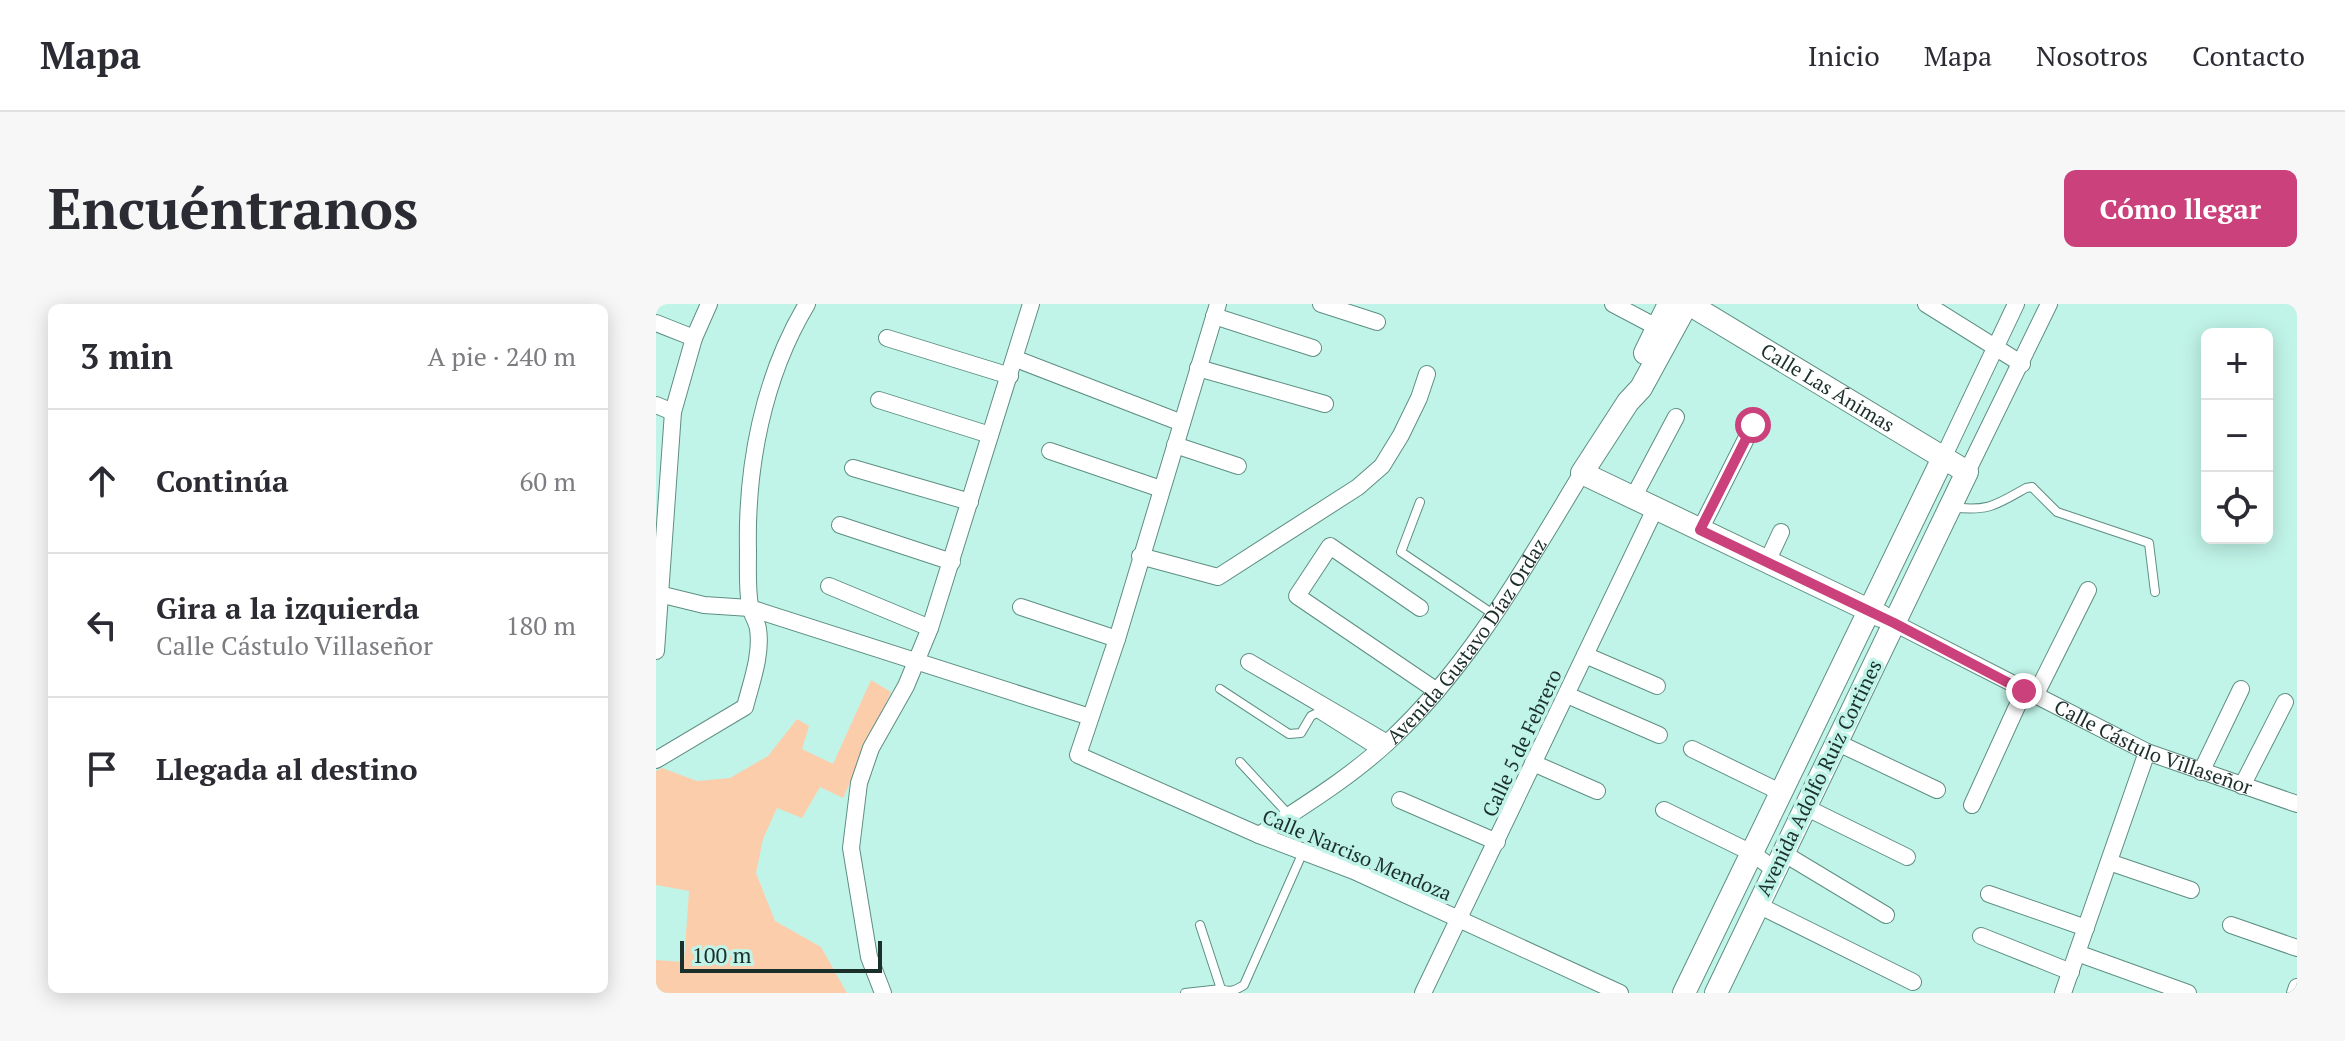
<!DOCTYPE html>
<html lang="es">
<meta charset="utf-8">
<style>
:root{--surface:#fff;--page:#f7f7f7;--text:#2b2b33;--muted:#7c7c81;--line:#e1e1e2;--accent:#cb417c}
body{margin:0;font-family:"PT Serif",serif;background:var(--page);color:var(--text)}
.controls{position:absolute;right:24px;top:24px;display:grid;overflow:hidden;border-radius:12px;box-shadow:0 4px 20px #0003}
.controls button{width:72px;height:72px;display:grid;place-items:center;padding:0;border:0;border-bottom:2px solid var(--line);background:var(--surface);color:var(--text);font:40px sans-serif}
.scale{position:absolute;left:24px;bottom:20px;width:202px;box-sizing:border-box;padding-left:8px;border:4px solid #1b2f2b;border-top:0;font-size:22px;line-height:28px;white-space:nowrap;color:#1b2f2b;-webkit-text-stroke:6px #c1f4e8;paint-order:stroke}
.stop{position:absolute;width:24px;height:24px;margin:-18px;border:6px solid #cb417c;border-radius:50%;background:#fff}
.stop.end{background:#cb417c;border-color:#fff;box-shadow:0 2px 8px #0008}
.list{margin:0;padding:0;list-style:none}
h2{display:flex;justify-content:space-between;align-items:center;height:104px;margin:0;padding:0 32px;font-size:34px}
h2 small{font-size:26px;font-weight:400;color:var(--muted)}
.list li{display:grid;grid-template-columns:52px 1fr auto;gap:24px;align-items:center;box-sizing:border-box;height:144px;padding:0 32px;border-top:2px solid var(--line)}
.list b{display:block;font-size:30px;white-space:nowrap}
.list p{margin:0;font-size:26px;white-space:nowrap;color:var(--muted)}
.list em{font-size:26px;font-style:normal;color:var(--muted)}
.icon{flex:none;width:44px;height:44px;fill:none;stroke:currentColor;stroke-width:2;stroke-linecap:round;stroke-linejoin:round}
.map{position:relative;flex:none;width:1641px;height:689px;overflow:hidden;border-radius:12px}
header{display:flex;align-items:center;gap:48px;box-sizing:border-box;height:112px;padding:0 40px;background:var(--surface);border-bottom:2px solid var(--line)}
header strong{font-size:38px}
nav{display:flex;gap:44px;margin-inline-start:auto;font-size:28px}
.intro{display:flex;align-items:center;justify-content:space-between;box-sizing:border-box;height:192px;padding:0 48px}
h1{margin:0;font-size:56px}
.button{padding:20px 36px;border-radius:12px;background:var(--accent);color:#fff;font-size:28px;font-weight:700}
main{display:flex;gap:48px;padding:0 48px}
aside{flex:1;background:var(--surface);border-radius:12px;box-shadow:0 4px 20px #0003}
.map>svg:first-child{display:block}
.green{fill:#fccdab}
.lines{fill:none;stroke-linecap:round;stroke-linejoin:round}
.lane-casing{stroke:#5e8e82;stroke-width:10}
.street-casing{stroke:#5e8e82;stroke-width:18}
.secondary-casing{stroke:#5e8e82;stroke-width:24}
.lane{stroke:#fff;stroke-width:8}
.street{stroke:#fff;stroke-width:16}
.secondary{stroke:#fff;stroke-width:22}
.route{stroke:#cb417c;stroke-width:10}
.labels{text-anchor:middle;stroke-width:7;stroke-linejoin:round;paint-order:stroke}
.street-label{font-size:20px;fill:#1b2f2b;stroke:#c1f4e8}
</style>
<header>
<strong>Mapa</strong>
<nav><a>Inicio</a><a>Mapa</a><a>Nosotros</a><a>Contacto</a></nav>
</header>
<div class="intro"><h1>Encuéntranos</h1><a class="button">Cómo llegar</a></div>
<main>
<aside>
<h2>3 min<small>A pie · 240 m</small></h2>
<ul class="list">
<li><svg class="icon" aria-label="ahead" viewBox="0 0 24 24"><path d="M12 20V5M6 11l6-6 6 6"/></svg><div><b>Continúa</b></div><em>60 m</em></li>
<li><svg class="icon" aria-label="left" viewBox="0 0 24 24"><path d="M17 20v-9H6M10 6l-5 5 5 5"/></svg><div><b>Gira a la izquierda</b><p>Calle Cástulo Villaseñor</p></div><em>180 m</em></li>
<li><svg class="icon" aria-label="arrive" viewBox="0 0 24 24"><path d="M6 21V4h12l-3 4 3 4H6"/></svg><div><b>Llegada al destino</b></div></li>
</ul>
</aside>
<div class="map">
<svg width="1641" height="689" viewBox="0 0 1641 689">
<rect width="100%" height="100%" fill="#c1f4e8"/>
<!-- green -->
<path class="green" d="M215 376 235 388 187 494 164 483 146 514 121 504 107 535 100 569 119 617 165 643 191 689H0V656L28 658 33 587 0 581V467L6 464 41 477 74 474 112 452 141 415 153 422 146 445 177 460Z"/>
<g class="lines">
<defs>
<g id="lane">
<path d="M764 198 745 248 837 310"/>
<path d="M1295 203C1332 208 1340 201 1370 184L1376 183 1401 208 1493 239 1499 288"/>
<path d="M564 385 633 430 645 429 655 412 661 409 721 447"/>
<path d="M584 458 633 511"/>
<path d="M544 621 565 685C574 689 580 686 588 681L647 548"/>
<path d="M529 689 565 685"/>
</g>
<g id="street">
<path d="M562 0 461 335 422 451 603 531 698 567 964 689"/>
<path d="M665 0 721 18"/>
<path d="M957 0 1010 28"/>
<path d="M1270 0 1366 60"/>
<path d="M558 12 657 44"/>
<path d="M0 19 38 34"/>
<path d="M231 34 354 72"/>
<path d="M360 55 526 119"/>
<path d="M542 64 669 100"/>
<path d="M223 96 334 131"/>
<path d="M0 101 17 108"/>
<path d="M519 141 582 162"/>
<path d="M394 147 505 185"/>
<path d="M1287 154 1360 0"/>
<path d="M197 164 314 198"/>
<path d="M1311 168 1393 0"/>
<path d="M977 194 1020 113"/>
<path d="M184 221 296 258"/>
<path d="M1044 226 1097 121"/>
<path d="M484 252 562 273 702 183 726 162 745 131 763 94 771 70"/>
<path d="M1111 258 1125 228"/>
<path d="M173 282 274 324"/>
<path d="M3 290 48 301 94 304 434 413"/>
<path d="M365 303 461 335"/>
<path d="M764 304 674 242 641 292 781 387"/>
<path id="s1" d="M1238 319 1491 448 1641 500"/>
<path d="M0 347 17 108 38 34 53 0"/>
<path d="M929 351 1001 382"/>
<path d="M593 358 731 439"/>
<path d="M911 391 1003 431"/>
<path d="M1379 392 1432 286"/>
<path d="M1180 438 1281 486"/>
<path d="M1036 445 1124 488"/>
<path d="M0 456 89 403C95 379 106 351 102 325 101 317 95 310 94 302 91 285 92 265 92 247 90 163 107 73 151 0"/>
<path d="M877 459 941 487"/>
<path d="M1545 468 1585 385"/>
<path d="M1586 482 1629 398"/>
<path d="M744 496 841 538"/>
<path d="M1316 501 1368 387"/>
<path d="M1149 503 1251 553"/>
<path d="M1008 506 1096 549 1119 566"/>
<path id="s2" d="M603 531C647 502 692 475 731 439 813 364 869 263 926 169"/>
<path d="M1127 549 1230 611"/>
<path d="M1453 558 1535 586"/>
<path d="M1333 590 1430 624"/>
<path d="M1102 601 1257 678"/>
<path d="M1575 621 1641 644"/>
<path d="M1325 632 1415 668"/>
<path d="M1421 649 1532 689"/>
<path d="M227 689 213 653 195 544 203 479 215 444 250 382 274 324 375 0"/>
<path d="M767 689 999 205"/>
<path d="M1407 689 1491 448"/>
<path d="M1639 689 1641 683"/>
</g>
<g id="secondary">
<path d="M1031 0 985 84 972 98 926 169 1225 312"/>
<path id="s3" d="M1033 0 1311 168 1060 689"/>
<path d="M989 49 1013 0"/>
<path d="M1028 689 1287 154"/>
</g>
</defs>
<!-- lane casing -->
<use href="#lane" class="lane-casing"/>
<!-- street casing -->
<use href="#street" class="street-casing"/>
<!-- secondary casing -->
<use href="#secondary" class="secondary-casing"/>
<!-- lane -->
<use href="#lane" class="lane"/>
<!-- street -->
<use href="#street" class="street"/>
<!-- secondary -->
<use href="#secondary" class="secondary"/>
</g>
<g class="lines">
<!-- route -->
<path class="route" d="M1097 121 1044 226 1238 319 1368 387"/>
</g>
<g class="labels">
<!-- street labels -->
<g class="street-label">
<text dy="7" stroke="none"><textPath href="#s3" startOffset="162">Calle Las Ánimas</textPath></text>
<text dy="7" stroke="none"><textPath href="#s2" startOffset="288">Avenida Gustavo Díaz Ordaz</textPath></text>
<text transform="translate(866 439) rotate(-65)" y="7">Calle 5 de Febrero</text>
<text dy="7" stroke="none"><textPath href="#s1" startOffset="288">Calle Cástulo Villaseñor</textPath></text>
<text transform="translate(1163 474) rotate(-64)" y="7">Avenida Adolfo Ruiz Cortines</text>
<text transform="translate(701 551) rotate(23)" y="7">Calle Narciso Mendoza</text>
</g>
</g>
</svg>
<div class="controls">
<button>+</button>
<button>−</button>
<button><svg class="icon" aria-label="locate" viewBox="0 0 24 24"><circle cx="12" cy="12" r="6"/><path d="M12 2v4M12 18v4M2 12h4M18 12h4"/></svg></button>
</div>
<div class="scale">100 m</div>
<div class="stop" style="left:1097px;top:121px"></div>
<div class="stop end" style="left:1368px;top:387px"></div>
</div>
</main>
